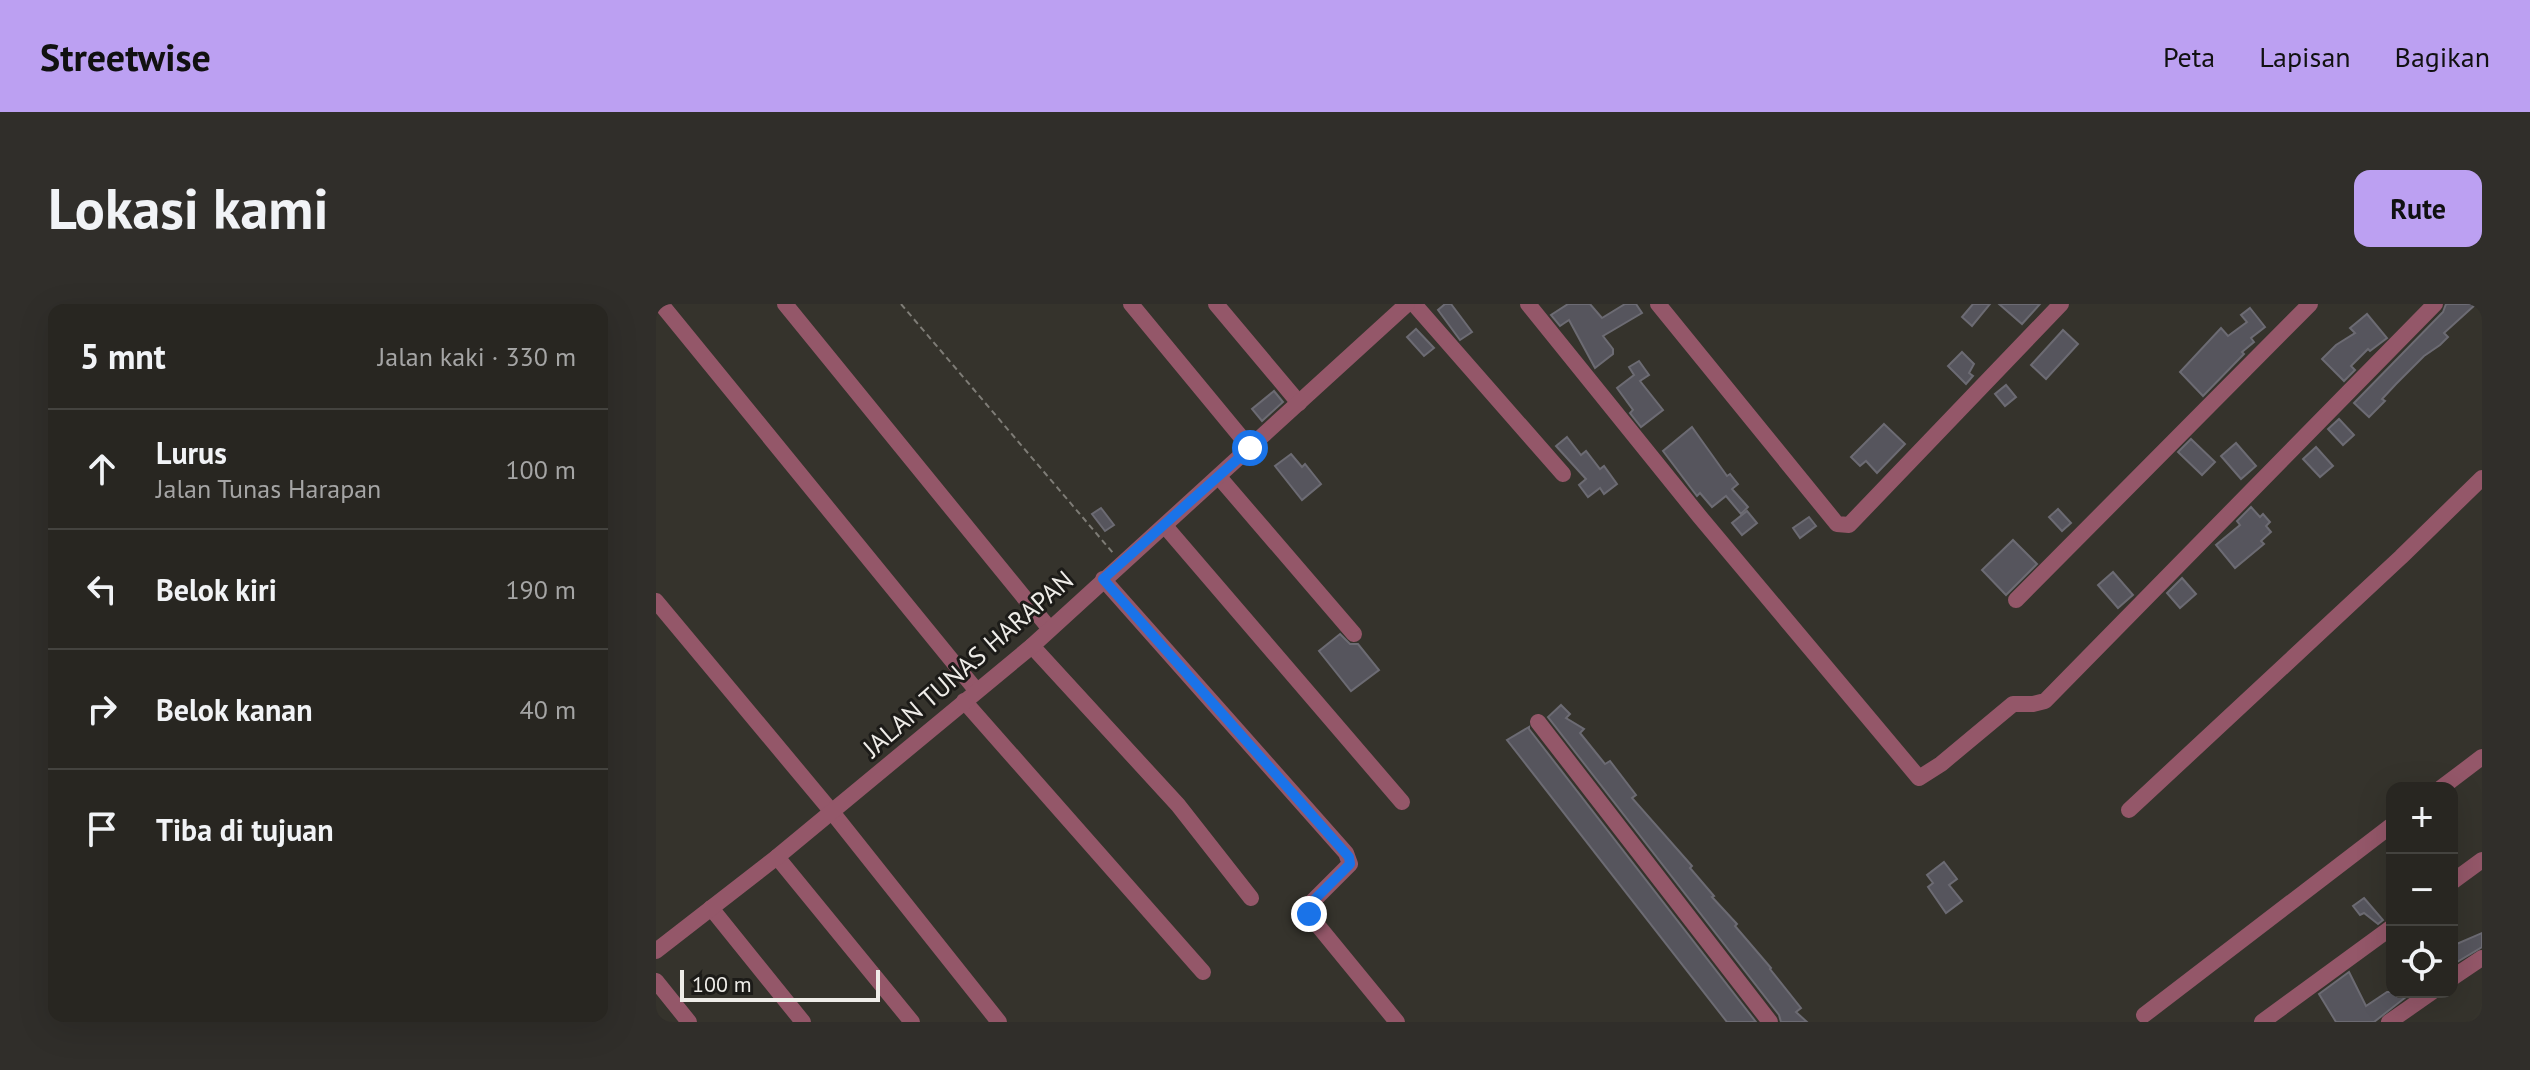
<!DOCTYPE html>
<html lang="id">
<meta charset="utf-8">
<style>
:root{--surface:#282621;--page:#302e2a;--text:#f1f3f6;--muted:#a5a5a5;--line:#44433f;--accent:#bca0f2}
body{margin:0;font-family:"PT Sans",sans-serif;background:var(--page);color:var(--text)}
.controls{position:absolute;right:24px;bottom:24px;display:grid;overflow:hidden;border-radius:16px;box-shadow:0 8px 32px #0002}
.controls button{width:72px;height:72px;display:grid;place-items:center;padding:0;border:0;border-bottom:2px solid var(--line);background:var(--surface);color:var(--text);font:40px sans-serif}
.scale{position:absolute;left:24px;bottom:20px;width:200px;box-sizing:border-box;padding-left:8px;border:4px solid #eeece8;border-top:0;font-size:22px;line-height:28px;white-space:nowrap;color:#eeece8;-webkit-text-stroke:6px #1c1b18;paint-order:stroke}
.stop{position:absolute;width:24px;height:24px;margin:-18px;border:6px solid #1a73e8;border-radius:50%;background:#fff}
.stop.end{background:#1a73e8;border-color:#fff;box-shadow:0 2px 8px #0008}
.list{margin:0;padding:0;list-style:none}
h2{display:flex;justify-content:space-between;align-items:center;height:104px;margin:0;padding:0 32px;font-size:34px}
h2 small{font-size:26px;font-weight:400;color:var(--muted)}
.list li{display:grid;grid-template-columns:52px 1fr auto;gap:24px;align-items:center;box-sizing:border-box;height:120px;padding:0 32px;border-top:2px solid var(--line)}
.list b{display:block;font-size:30px;white-space:nowrap}
.list p{margin:0;font-size:26px;white-space:nowrap;color:var(--muted)}
.list em{font-size:26px;font-style:normal;color:var(--muted)}
.icon{flex:none;width:44px;height:44px;fill:none;stroke:currentColor;stroke-width:2;stroke-linecap:round;stroke-linejoin:round}
.map{position:relative;flex:none;width:1826px;height:718px;overflow:hidden;border-radius:16px}
header{display:flex;align-items:center;gap:48px;box-sizing:border-box;height:112px;padding:0 40px;background:var(--accent);color:#111}
header strong{font-size:38px}
nav{display:flex;gap:44px;margin-inline-start:auto;font-size:28px}
.intro{display:flex;align-items:center;justify-content:space-between;box-sizing:border-box;height:192px;padding:0 48px}
h1{margin:0;font-size:56px}
.button{padding:20px 36px;border-radius:16px;background:var(--accent);color:#111;font-size:28px;font-weight:700}
main{display:flex;gap:48px;padding:0 48px}
aside{flex:1;background:var(--surface);border-radius:16px;box-shadow:0 8px 32px #0002}
.map>svg:first-child{display:block}
.building{fill:#56555d;stroke:#6c6b73;stroke-width:2}
.lines{fill:none;stroke-linecap:round;stroke-linejoin:round}
.path{stroke:#7e7c76;stroke-width:2;stroke-dasharray:6 4;stroke-linecap:butt}
.minor{stroke:#945769;stroke-width:16}
.route{stroke:#1a73e8;stroke-width:10}
.labels{text-anchor:middle;stroke-width:6;stroke-linejoin:round;paint-order:stroke}
.street-label{font-size:26px;fill:#eeece8;stroke:#1c1b18}
</style>
<header>
<strong>Streetwise</strong>
<nav><a>Peta</a><a>Lapisan</a><a>Bagikan</a></nav>
</header>
<div class="intro"><h1>Lokasi kami</h1><a class="button">Rute</a></div>
<main>
<aside>
<h2>5 mnt<small>Jalan kaki · 330 m</small></h2>
<ul class="list">
<li><svg class="icon" aria-label="ahead" viewBox="0 0 24 24"><path d="M12 20V5M6 11l6-6 6 6"/></svg><div><b>Lurus</b><p>Jalan Tunas Harapan</p></div><em>100 m</em></li>
<li><svg class="icon" aria-label="left" viewBox="0 0 24 24"><path d="M17 20v-9H6M10 6l-5 5 5 5"/></svg><div><b>Belok kiri</b></div><em>190 m</em></li>
<li><svg class="icon" aria-label="right" viewBox="0 0 24 24"><path d="M7 20v-9h11M14 6l5 5-5 5"/></svg><div><b>Belok kanan</b></div><em>40 m</em></li>
<li><svg class="icon" aria-label="arrive" viewBox="0 0 24 24"><path d="M6 21V4h12l-3 4 3 4H6"/></svg><div><b>Tiba di tujuan</b></div></li>
</ul>
</aside>
<div class="map">
<svg width="1826" height="718" viewBox="0 0 1826 718">
<rect width="100%" height="100%" fill="#35332c"/>
<!-- building -->
<g class="building">
<path d="M789 0H795L816 28 804 36 782 6Z"/>
<path d="M912 0H934L946 14 969 0H980L986 9 947 32 957 45V50L939 64 913 16 904 22 895 11Z"/>
<path d="M1317 0H1334L1316 22 1306 13Z"/>
<path d="M1343 0H1384L1366 20Z"/>
<path d="M1790 0H1820L1788 29 1792 33 1784 41 1768 52 1740 80 1726 95 1729 97 1713 113 1698 99 1787 8Z"/>
<path d="M1594 4 1609 23 1595 34 1598 38 1586 48 1588 50 1547 92 1524 68 1565 24 1572 32 1591 18 1585 11Z"/>
<path d="M1711 10 1731 34 1714 47 1712 45 1695 62 1699 66 1688 77 1666 55 1680 41 1699 29 1694 24Z"/>
<path d="M760 25 778 44 768 52 751 33Z"/>
<path d="M1407 26 1422 40 1390 75 1375 61Z"/>
<path d="M1306 48 1318 60 1313 69 1317 72 1310 80 1292 62Z"/>
<path d="M983 57 993 71 984 77 1007 106 985 123 974 109 977 106 961 84 978 71 973 63Z"/>
<path d="M1350 81 1360 93 1349 102 1339 90Z"/>
<path d="M618 87 627 98 606 117 596 105Z"/>
<path d="M1683 115 1698 131 1687 141 1672 125Z"/>
<path d="M1228 120 1249 140 1221 169 1210 157 1204 162 1195 153Z"/>
<path d="M1036 123 1071 172 1074 170 1082 180 1076 185 1092 203 1085 210 1070 192 1056 203 1044 189 1041 192 1007 147Z"/>
<path d="M911 133 925 151 930 147 944 165 948 162 961 180 948 190 944 184 932 193 923 181 930 175 900 142Z"/>
<path d="M1535 135 1559 158 1546 171 1522 148Z"/>
<path d="M1580 139 1600 162 1585 175 1565 152Z"/>
<path d="M1660 143 1677 162 1664 173 1647 155Z"/>
<path d="M635 150 646 163 649 160 665 180 646 196 619 162Z"/>
<path d="M1595 203 1604 213 1607 210 1614 218 1610 222 1615 228 1605 237 1608 240 1579 264 1560 241 1584 221 1581 217Z"/>
<path d="M445 204 458 221 449 227 436 210Z"/>
<path d="M1402 205 1415 219 1406 227 1393 213Z"/>
<path d="M1091 207 1101 219 1086 231 1076 219Z"/>
<path d="M1153 213 1160 222 1144 234 1137 224Z"/>
<path d="M1357 236 1381 260 1350 291 1326 266Z"/>
<path d="M1457 268 1477 291 1462 304 1442 281Z"/>
<path d="M1526 274 1540 290 1524 304 1511 289Z"/>
<path d="M684 330 694 340H702L723 366 695 387 663 347Z"/>
<path d="M905 401 914 410 910 414 928 425 924 429 949 460 954 457 980 491 976 494 1036 562 1034 564 1058 592 1056 593 1081 620 1079 622 1115 664 1114 665 1145 704 1140 708 1151 718H1125L1123 711 892 413Z"/>
<path d="M873 423V425L1100 718H1071L851 436Z"/>
<path d="M1288 558 1301 575 1293 581 1306 597 1290 609 1272 583 1277 579 1271 571Z"/>
<path d="M1708 594 1727 616 1722 620 1708 609 1704 611 1697 602Z"/>
<path d="M1826 629V643L1796 661V642Z"/>
<path d="M1693 668 1710 702 1731 688H1748L1750 693 1718 718H1680L1663 690Z"/>
</g>
<g class="lines">
<!-- path -->
<path class="path" d="M245 0 457 249"/>
<!-- minor -->
<g class="minor">
<path d="M5 0 320 386"/>
<path d="M129 0 393 324"/>
<path d="M475 0 594 144"/>
<path d="M560 0 643 99"/>
<path d="M758 0 907 170"/>
<path d="M872 0 1044 213 1263 474 1285 460 1357 400H1377L1389 397 1779 0"/>
<path d="M1002 0 1181 220 1193 221 1405 0"/>
<path d="M563 173 698 330"/>
<path d="M509 222 746 498"/>
<path d="M447 275 690 549 694 560 651 603 650 607 741 718"/>
<path d="M1360 296 1654 0"/>
<path d="M0 297 176 508 343 718"/>
<path d="M376 342 522 501 595 594"/>
<path d="M308 397 547 668"/>
<path d="M882 418 1114 718"/>
<path d="M1785 484 1826 453"/>
<path d="M1473 506 1745 253 1826 174"/>
<path d="M121 553 256 718"/>
<path d="M1796 578 1826 556"/>
<path d="M55 604 147 718"/>
<path d="M0 647 121 553 376 342 751 0"/>
<path d="M1796 674 1826 654"/>
<path d="M0 677 33 718"/>
<path d="M1488 711 1736 521"/>
<path d="M1606 718 1736 623"/>
<path d="M1733 718 1776 688"/>
</g>
</g>
<g class="lines">
<!-- route -->
<path class="route" d="M594 144 447 275 693 553 694 560 651 603 653 610"/>
</g>
<g class="labels">
<!-- street labels -->
<g class="street-label">
<text transform="translate(312 360) rotate(-41)" y="9">JALAN TUNAS HARAPAN</text>
</g>
</g>
</svg>
<div class="controls">
<button>+</button>
<button>−</button>
<button><svg class="icon" aria-label="locate" viewBox="0 0 24 24"><circle cx="12" cy="12" r="6"/><path d="M12 2v4M12 18v4M2 12h4M18 12h4"/></svg></button>
</div>
<div class="scale">100 m</div>
<div class="stop" style="left:594px;top:144px"></div>
<div class="stop end" style="left:653px;top:610px"></div>
</div>
</main>
